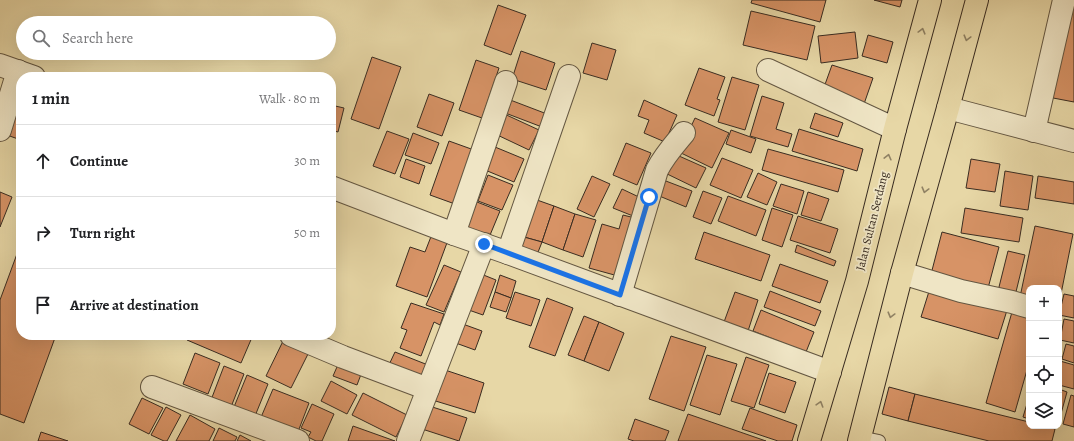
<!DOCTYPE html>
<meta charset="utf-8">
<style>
:root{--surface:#fff;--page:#f6f6f6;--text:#202124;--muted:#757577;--line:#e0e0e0}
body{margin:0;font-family:Alegreya,serif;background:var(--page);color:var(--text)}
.controls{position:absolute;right:12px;bottom:12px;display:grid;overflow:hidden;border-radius:8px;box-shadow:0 4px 16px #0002}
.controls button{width:36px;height:36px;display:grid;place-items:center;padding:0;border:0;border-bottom:1px solid var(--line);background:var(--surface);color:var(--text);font:20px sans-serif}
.stop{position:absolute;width:12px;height:12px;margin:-9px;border:3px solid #1a73e8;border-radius:50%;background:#fff}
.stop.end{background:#1a73e8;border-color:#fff;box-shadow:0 1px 4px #0008}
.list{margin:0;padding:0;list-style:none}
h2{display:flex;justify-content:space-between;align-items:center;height:52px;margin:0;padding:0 16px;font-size:17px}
h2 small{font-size:13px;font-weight:400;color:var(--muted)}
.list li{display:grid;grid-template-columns:26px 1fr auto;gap:12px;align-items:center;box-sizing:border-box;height:72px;padding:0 16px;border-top:1px solid var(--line)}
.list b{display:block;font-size:15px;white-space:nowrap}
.list em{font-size:13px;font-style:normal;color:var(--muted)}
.icon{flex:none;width:22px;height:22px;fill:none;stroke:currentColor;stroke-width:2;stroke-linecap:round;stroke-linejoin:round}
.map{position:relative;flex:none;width:1074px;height:441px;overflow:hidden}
.search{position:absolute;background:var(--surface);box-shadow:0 4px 16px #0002;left:16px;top:16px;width:320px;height:44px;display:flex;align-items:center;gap:10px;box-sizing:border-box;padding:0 14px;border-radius:22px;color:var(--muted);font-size:15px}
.panel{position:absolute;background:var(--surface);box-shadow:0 4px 16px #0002;left:16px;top:72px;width:320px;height:268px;border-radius:16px}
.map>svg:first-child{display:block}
.building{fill:#d79366;stroke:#392c21}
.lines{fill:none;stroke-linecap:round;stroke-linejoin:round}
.lane-casing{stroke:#645742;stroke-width:14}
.street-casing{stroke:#645742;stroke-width:24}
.highway-casing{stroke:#392c21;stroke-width:24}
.lane{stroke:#efe5c5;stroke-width:12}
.street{stroke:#efe5c5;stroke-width:22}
.highway{stroke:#e7d7a6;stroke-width:22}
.oneway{stroke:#908264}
.route{stroke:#1a73e8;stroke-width:5}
.labels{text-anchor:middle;stroke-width:3.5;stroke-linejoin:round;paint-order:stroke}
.street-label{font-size:12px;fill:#392c21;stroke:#efe5c5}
</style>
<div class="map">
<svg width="1074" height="441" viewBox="0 0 1074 441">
<rect width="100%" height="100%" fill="#e7d7a6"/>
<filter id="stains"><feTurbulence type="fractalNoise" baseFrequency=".005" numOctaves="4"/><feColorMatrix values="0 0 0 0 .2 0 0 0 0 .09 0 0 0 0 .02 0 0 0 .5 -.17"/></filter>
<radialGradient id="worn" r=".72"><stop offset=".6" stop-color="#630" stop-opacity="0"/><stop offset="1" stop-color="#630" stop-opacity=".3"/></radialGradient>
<!-- building -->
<g class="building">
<path d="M752 0H826L820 22 751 3Z"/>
<path d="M874 0H902L900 7Z"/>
<path d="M498 5 526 15 511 55 484 45Z"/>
<path d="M1066 5 1074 6V102L1048 97Z"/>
<path d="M751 11 815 26 807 60 743 45Z"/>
<path d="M855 32 858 58 821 63 818 36Z"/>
<path d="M868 35 893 42 887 63 862 56Z"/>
<path d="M592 43 616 50 607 80 583 73Z"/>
<path d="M521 51 555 63 546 90 512 79Z"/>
<path d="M372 57 401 67 379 129 351 119Z"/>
<path d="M476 60 499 68 482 118 459 110Z"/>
<path d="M832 65 873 78 864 104 823 90Z"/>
<path d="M699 68 725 77 717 99 720 100 714 116 685 105Z"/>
<path d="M732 77 759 85 745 130 718 122Z"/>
<path d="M429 94 454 103 442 136 417 127Z"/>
<path d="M21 95V140L4 134Z"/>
<path d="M762 96 784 103 776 129 792 134 788 147 750 136Z"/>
<path d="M505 98 547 114 542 127 500 111Z"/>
<path d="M644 100 677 115 665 142 644 133 649 120 638 116Z"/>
<path d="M331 105 344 108 338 132 331 130Z"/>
<path d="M500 112 539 130 529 150 491 132Z"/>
<path d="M815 113 843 123 838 137 810 128Z"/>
<path d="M695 118 729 133 712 168 679 152Z"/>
<path d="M799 129 863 149 857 171 792 151Z"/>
<path d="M731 130 756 139 751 153 726 144Z"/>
<path d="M387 131 409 139 395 174 373 166Z"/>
<path d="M413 133 439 143 431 164 405 155Z"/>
<path d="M449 141 474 150 455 204 430 195Z"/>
<path d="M626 143 651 153 637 185 613 175Z"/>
<path d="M495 147 524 159 514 182 485 170Z"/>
<path d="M768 149 844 170 838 192 762 170Z"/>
<path d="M670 152 706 168 696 188 661 171Z"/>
<path d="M722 158 753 170 741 198 710 185Z"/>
<path d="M406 159 425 166 419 184 400 177Z"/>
<path d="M971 159 1000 164 995 192 966 188Z"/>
<path d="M1005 171 1033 176 1028 210 1000 206Z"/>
<path d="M758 173 777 182 767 205 747 197Z"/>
<path d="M488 175 513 185 502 210 478 201Z"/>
<path d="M592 176 610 184 594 217 577 209Z"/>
<path d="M1038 176 1074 182V204L1035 198Z"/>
<path d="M658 178 692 191 686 207 652 193Z"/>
<path d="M781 184 804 191 797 214 773 206Z"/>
<path d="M622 189 641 198 633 216 613 208Z"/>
<path d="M703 191 722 198 711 224 693 217Z"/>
<path d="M0 192 12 197 0 227Z"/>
<path d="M808 192 829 199 821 221 801 215Z"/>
<path d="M728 196 766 210 756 236 718 221Z"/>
<path d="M537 200 554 206 542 242 524 237Z"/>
<path d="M477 202 500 211 488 240 465 231Z"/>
<path d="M554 206 575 214 563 250 542 242Z"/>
<path d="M772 208 793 215 782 247 762 240Z"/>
<path d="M965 208 1023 218 1019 242 961 233Z"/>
<path d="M575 214 596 220 583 257 563 250Z"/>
<path d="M623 215 635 218 618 276 589 268 602 224 619 229Z"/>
<path d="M798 216 838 229 830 253 790 240Z"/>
<path d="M1035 226 1073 234 1059 304V288H1029V299L1020 297Z"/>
<path d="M704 232 770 255 761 281 695 259Z"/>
<path d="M942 232 999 247 987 292 930 278Z"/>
<path d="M432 234 448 240 427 297 396 286 410 247 425 252Z"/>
<path d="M524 237 542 242 535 260 518 254Z"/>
<path d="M21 243V335H56L24 423 0 414V300Z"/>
<path d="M797 245 836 261 834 266 795 252Z"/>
<path d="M1008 251 1025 255 1014 300 997 295Z"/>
<path d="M780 264 828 281 820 303 772 286Z"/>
<path d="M444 265 461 272 444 312 426 305Z"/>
<path d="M476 272 496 280 483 315 463 308Z"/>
<path d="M500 275 516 281 511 298 495 292Z"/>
<path d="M931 285 1008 307 998 339 921 317Z"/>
<path d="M770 291 821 311 815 326 764 307Z"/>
<path d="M495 292 511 298 506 312 490 307Z"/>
<path d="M515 292 540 300 531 326 506 318Z"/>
<path d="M735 292 758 300 748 331 724 322Z"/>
<path d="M1064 294 1074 296V318L1059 315Z"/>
<path d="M547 298 573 308 555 356 529 347Z"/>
<path d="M411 303 444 314 440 325 434 322 421 356 400 348 407 330 401 328Z"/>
<path d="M761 310 814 332 806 352 753 331Z"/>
<path d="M1012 312 1029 317V363L1015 412 986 403Z"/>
<path d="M584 316 599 322 584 361 568 355Z"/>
<path d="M1064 319 1074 321V343L1060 340Z"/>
<path d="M599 322 624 333 609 371 584 361Z"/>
<path d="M460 323 482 331 475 350 453 342Z"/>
<path d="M189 335H253L241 363 187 340Z"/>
<path d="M286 335 311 348 291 388 266 376Z"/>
<path d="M671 336 706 347 684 411 649 399Z"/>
<path d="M1066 344 1074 346V363L1062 359Z"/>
<path d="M395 352 428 365 421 383 387 369Z"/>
<path d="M195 353 220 363 208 394 183 384Z"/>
<path d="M707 355 737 364 720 415 690 405Z"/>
<path d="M746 357 769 365 754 408 731 401Z"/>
<path d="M340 360 363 369 357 385 333 376Z"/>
<path d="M1060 361 1074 365V389L1059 385V367Z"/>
<path d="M224 366 244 374 231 407 211 400Z"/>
<path d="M439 368 484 383 475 413 429 399Z"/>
<path d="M769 373 796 382 785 413 759 404Z"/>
<path d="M247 375 268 384 255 416 234 407Z"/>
<path d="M331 381 357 395 347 414 321 401Z"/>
<path d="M889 387 915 394 908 421 882 414Z"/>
<path d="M273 389 309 403 296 437 259 422Z"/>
<path d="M1059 389 1067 392 1059 421Z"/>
<path d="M363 393 407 415 396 437 352 415Z"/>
<path d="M915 394 1029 422V426H1044L1055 429 1052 441H989L908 421Z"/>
<path d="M1071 395 1074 396V427L1063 424Z"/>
<path d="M1029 397V419L1023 417Z"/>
<path d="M142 398 163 408 149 434 129 424Z"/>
<path d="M312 404 334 414 322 441H316L308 437 311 432 301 428Z"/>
<path d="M426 405 467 418 459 441 419 428Z"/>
<path d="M166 407 181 415 167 441H164L151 435Z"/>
<path d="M750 408 797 425 792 441H778L742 429Z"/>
<path d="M688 414 766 441H678Z"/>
<path d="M190 415 215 429 209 441H176Z"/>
<path d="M635 419 669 431 665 441H634L628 439Z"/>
<path d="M353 426 395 441H348Z"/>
<path d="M219 428 237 437 235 441H213Z"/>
<path d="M41 432 68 441H38Z"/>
<path d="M240 435 251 441H237Z"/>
</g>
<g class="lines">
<defs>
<path id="lane" d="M860 437 879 441"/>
<g id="street">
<path d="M0 65 34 77"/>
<path d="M768 70 895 129"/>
<path d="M948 108 1074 141"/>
<path d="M0 130 18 71"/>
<path d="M1034 131 1064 0"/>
<path d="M331 187 454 234 508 253 830 372"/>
<path d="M454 234 506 82"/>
<path d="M508 253 569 76"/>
<path d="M902 273 961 291 1012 302 1029 307"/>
<path d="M620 295 657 170C664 156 674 145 684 133"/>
<path d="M291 335 343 357 428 389"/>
<path d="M152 387 298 441"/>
<path d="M408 441 484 244"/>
</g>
<g id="highway">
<path d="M809 441 857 281 895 129 930 0"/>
<path d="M859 441 902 273 948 108 977 0"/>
</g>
</defs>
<!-- lane casing -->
<use href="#lane" class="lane-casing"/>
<!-- street casing -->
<use href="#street" class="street-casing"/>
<!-- highway casing -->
<use href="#highway" class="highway-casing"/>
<!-- lane -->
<use href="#lane" class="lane"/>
<!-- street -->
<use href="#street" class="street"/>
<!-- highway -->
<use href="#highway" class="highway"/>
</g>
<!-- one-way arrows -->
<defs><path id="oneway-chevron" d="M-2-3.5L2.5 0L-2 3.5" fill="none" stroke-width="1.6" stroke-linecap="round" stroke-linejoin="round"/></defs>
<g class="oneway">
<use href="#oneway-chevron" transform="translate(922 31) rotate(-75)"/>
<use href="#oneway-chevron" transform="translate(967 38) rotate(105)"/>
<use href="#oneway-chevron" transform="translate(888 157) rotate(-76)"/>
<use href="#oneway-chevron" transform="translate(925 190) rotate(105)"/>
<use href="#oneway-chevron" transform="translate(891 315) rotate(105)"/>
<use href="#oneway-chevron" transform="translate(820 404) rotate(-73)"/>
</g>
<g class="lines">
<!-- route -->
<path class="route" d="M484 244 620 295 649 197"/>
</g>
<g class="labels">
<!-- street labels -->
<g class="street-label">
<text transform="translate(872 221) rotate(-76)" y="4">Jalan Sultan Serdang</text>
</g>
</g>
<rect width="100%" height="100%" filter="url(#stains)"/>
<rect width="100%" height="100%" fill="url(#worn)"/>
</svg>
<div class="controls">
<button>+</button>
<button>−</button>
<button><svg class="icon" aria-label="locate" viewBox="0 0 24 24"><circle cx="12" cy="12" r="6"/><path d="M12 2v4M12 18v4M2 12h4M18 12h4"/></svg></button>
<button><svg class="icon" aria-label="layers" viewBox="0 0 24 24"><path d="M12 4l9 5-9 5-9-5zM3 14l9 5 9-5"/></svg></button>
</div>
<div class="stop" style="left:649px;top:197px"></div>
<div class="stop end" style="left:484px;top:244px"></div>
<div class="search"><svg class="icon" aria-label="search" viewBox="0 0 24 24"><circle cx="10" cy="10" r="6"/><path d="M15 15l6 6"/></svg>Search here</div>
<section class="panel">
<h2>1 min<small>Walk · 80 m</small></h2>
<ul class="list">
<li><svg class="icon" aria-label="ahead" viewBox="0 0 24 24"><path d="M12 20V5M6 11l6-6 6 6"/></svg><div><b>Continue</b></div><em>30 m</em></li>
<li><svg class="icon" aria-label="right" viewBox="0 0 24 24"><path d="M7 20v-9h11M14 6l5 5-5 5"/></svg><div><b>Turn right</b></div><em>50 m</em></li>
<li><svg class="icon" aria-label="arrive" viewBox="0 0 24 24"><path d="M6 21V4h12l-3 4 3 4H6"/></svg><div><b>Arrive at destination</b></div></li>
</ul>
</section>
</div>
